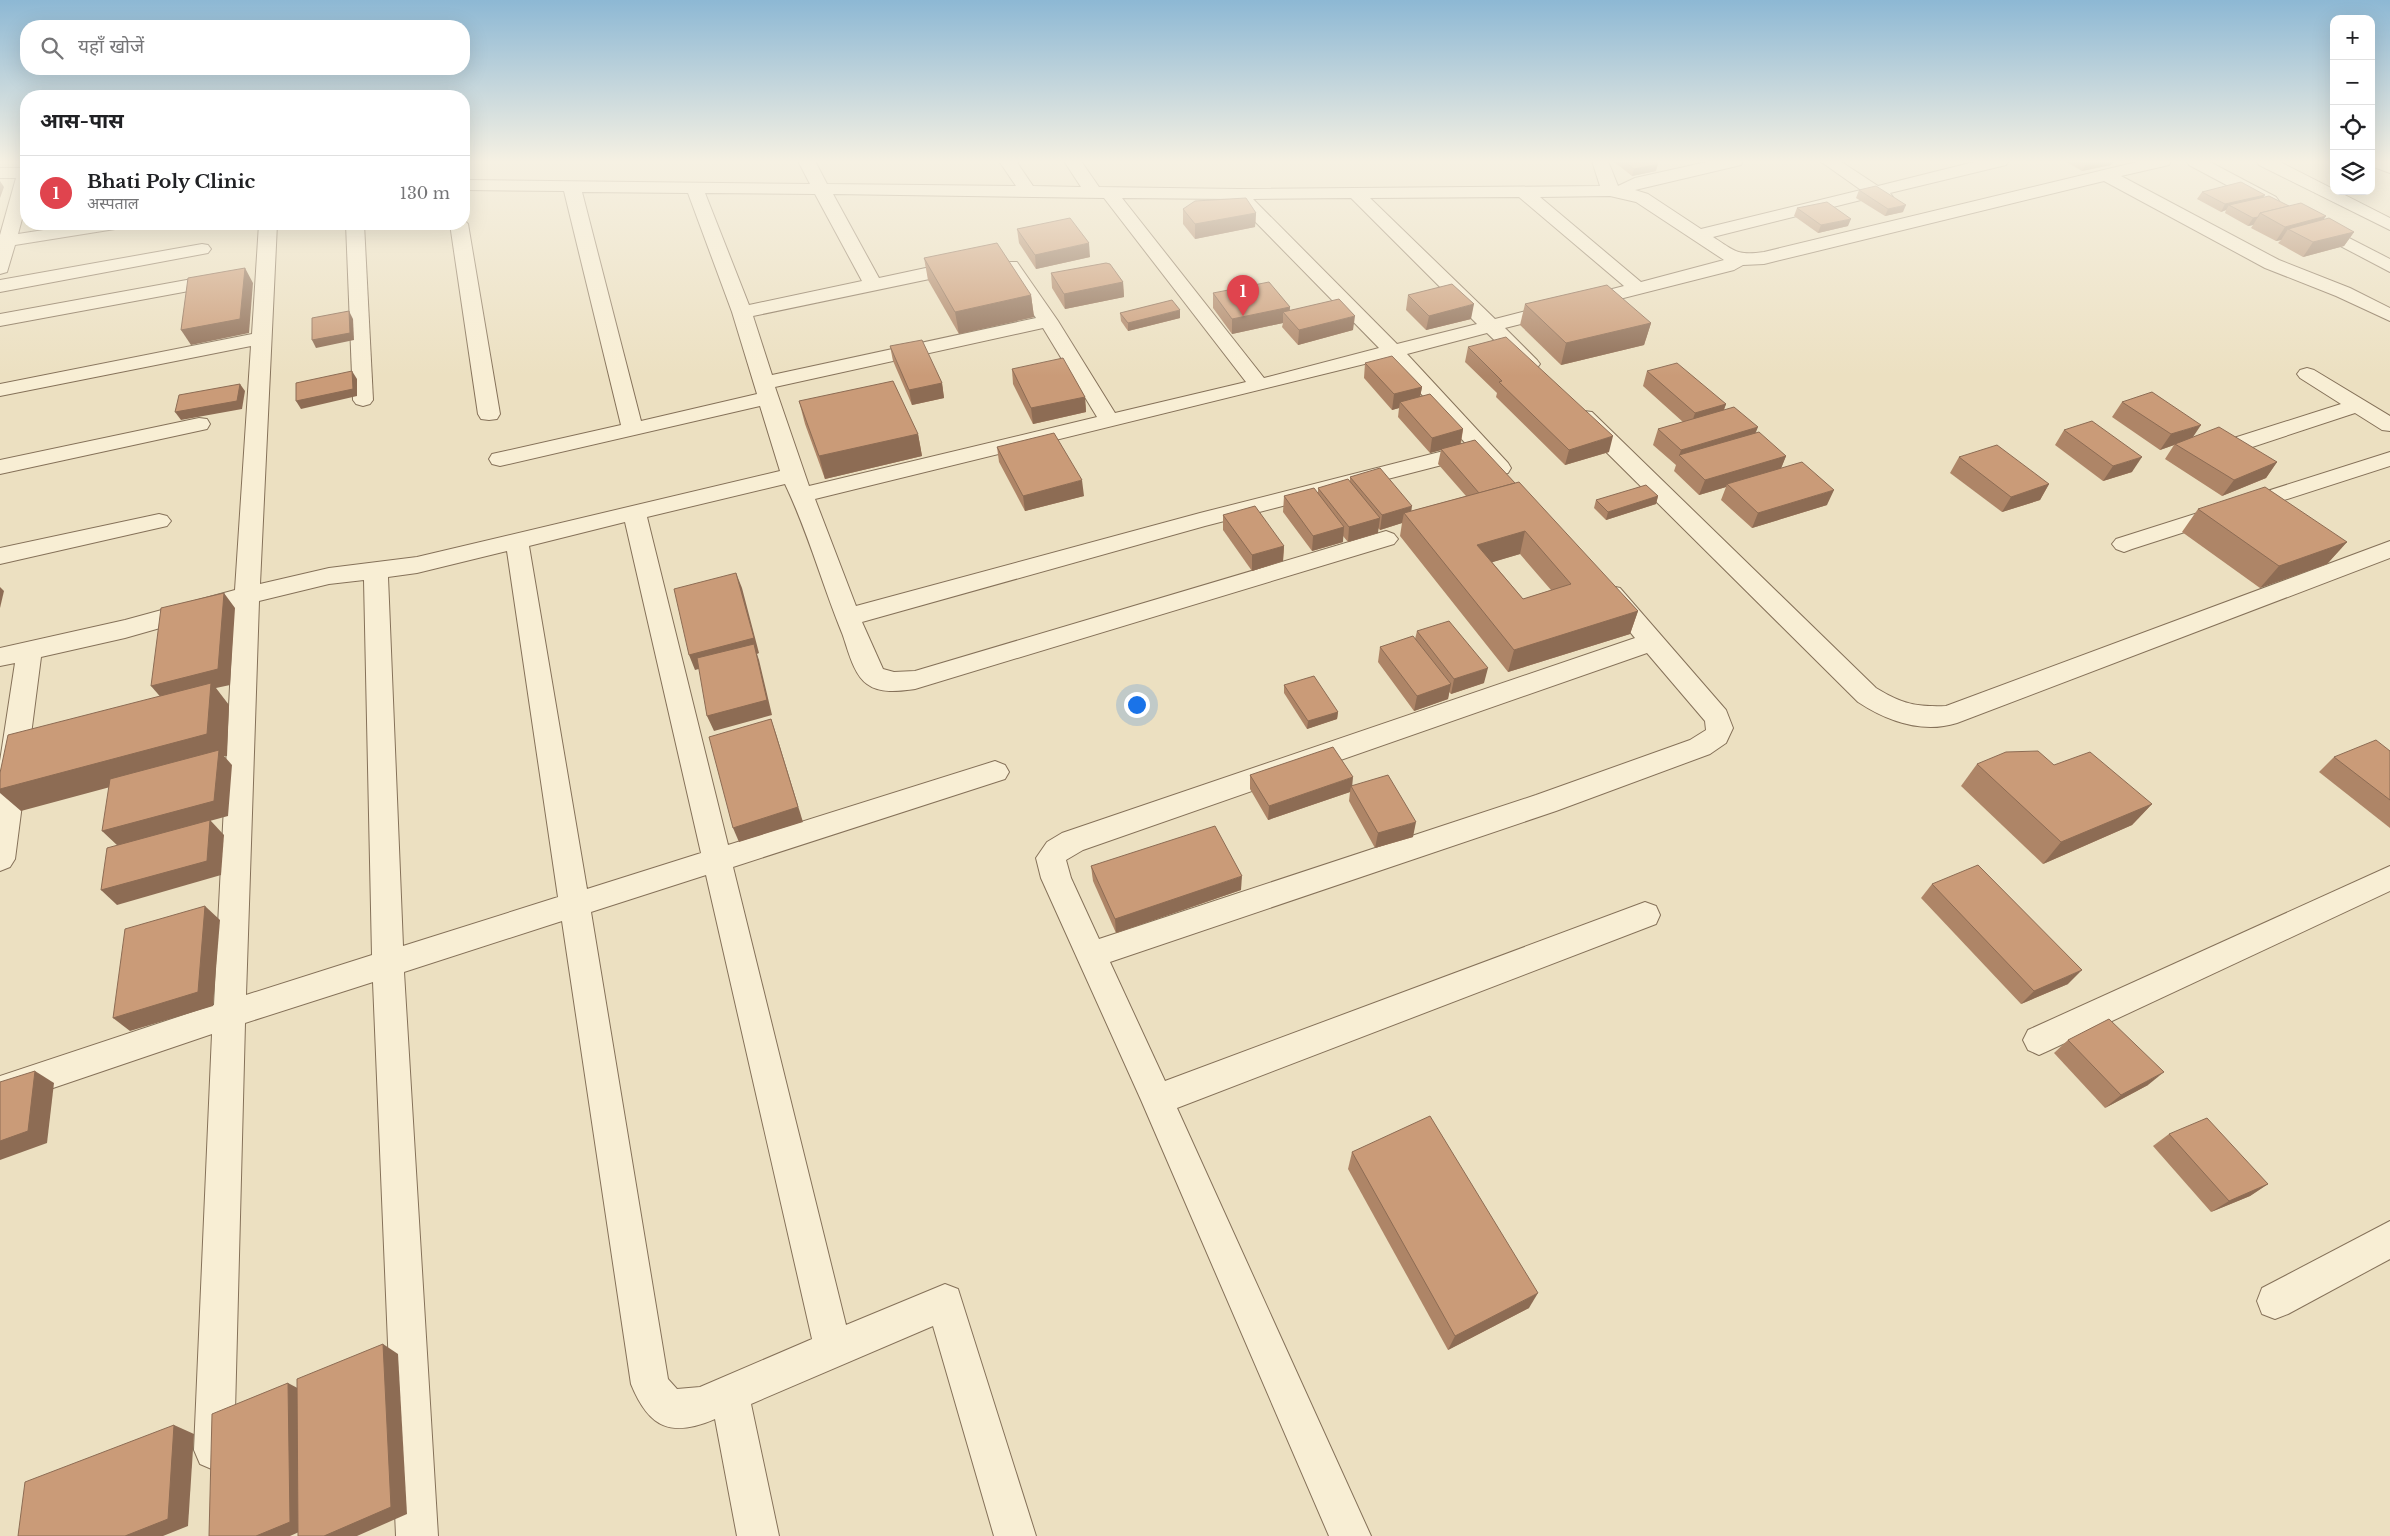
<!DOCTYPE html>
<html lang="hi">
<meta charset="utf-8">
<style>
:root{--surface:#fff;--page:#f2f2f2;--text:#202124;--muted:#757577;--line:#e0e0e0;--accent:#7c3aed}
body{margin:0;font-family:"Libre Baskerville","Noto Sans Devanagari",serif;background:var(--page);color:var(--text)}
.controls{position:absolute;right:15px;top:15px;display:grid;overflow:hidden;border-radius:10px;box-shadow:0 5px 20px #0002}
.controls button{width:45px;height:45px;display:grid;place-items:center;padding:0;border:0;border-bottom:1px solid var(--line);background:var(--surface);color:var(--text);font:25px sans-serif}
.you{position:absolute;left:1136px;top:704px;width:18px;height:18px;margin:-12px;border:4px solid #fff;border-radius:50%;background:#1a73e8;box-shadow:0 0 0 8px #1a73e833}
.badge{display:grid;place-items:center;width:32px;height:32px;border-radius:50%;background:var(--accent);color:#fff;font-size:16px;font-weight:700}
.pin{position:absolute;translate:-50% -41px;filter:drop-shadow(0 1px 2px #0008)}
.pin::after{content:'';position:absolute;top:26px;width:18px;height:15px;background:inherit;clip-path:polygon(0 0,100% 0,50% 100%)}
.list{margin:0;padding:0;list-style:none}
h2{display:flex;justify-content:space-between;align-items:center;height:65px;margin:0;padding:0 20px;font-size:21px}
h2 small{font-size:16px;font-weight:400;color:var(--muted)}
.list li{display:grid;grid-template-columns:32px 1fr auto;gap:15px;align-items:center;box-sizing:border-box;height:75px;padding:0 20px;border-top:1px solid var(--line)}
.list b{display:block;font-size:19px;white-space:nowrap}
.list p{margin:0;font-size:16px;white-space:nowrap;color:var(--muted)}
.list em{font-size:16px;font-style:normal;color:var(--muted)}
.icon{flex:none;width:28px;height:28px;fill:none;stroke:currentColor;stroke-width:2;stroke-linecap:round;stroke-linejoin:round}
.map{position:relative;flex:none;width:2390px;height:1536px;overflow:hidden}
.search{position:absolute;background:var(--surface);box-shadow:0 5px 20px #0002;left:20px;top:20px;width:450px;height:55px;display:flex;align-items:center;gap:12px;box-sizing:border-box;padding:0 18px;border-radius:20px;color:var(--muted);font-size:19px}
.panel{position:absolute;background:var(--surface);box-shadow:0 5px 20px #0002;left:20px;top:90px;width:450px;height:140px;border-radius:20px}
.map>svg:first-child{display:block}
.lines{fill:none;stroke-linecap:round;stroke-linejoin:round}
.minor-casing{stroke:#857159;stroke-width:2}
.minor{fill:#f8eed4;fill-rule:evenodd}
.wall{fill:#ae8567;fill-rule:evenodd}
.shaded-wall{fill:#8d6c54}
.building{fill:#ca9b78;stroke:#8d6c54;fill-rule:evenodd}
</style>
<div class="map">
<svg width="2390" height="1536" viewBox="0 0 2390 1536">
<rect width="100%" height="100%" fill="#ece0c1"/>
<g class="lines">
<defs>
<g id="minor">
<path d="M798 161H815L827 184 1016 186 999 161H1016L1033 186 1081 187 1064 161H1081L1099 187 1238 189 1600 186 1592 161H1608L1618 186 1635 178 1711 161H1743L1741 165 1635 190 1648 194 1701 229 1861 190 1820 161H1840L1878 186 1978 161H2008L2006 165 1890 193 1893 197 1890 201 1884 202 1873 197 1713 237C1735 251 1737 256 1764 252L2141 161H2171L2169 165 2121 176 2279 260 2350 288 2390 308V321L2336 296 2265 268 2104 181 1764 264 1743 265 1734 270 1505 328 1537 360 1540 364 1537 368 1530 370 1523 368 1487 333 1407 354 1508 463 1511 468 1508 473C1492 477 1487 467 1477 456L1205 526 862 622 883 669 894 672 915 671 1386 531 1394 534 1398 539 1394 544 915 689C900 691 880 694 867 684 853 674 848 649 842 633 822 584 808 532 785 484L647 517 728 845 995 761 1005 765 1009 772 1005 779 733 867 846 1325 945 1284 958 1289 1036 1536H994L933 1326 751 1404 779 1536H737L715 1419C671 1438 649 1428 631 1384L562 921 404 972 438 1536H396L373 982 245 1023 234 1450 228 1464 214 1470 200 1464 194 1450 212 1034 0 1106V1076L214 1005 234 607 125 638 41 657 15 859 10 867 0 871V761L15 663 0 666V648L125 620 235 590 251 346 0 396V384L252 334 259 224H277L260 584 329 568 417 557 780 471 760 406 500 466 492 464 489 459 492 454 621 425 564 191 464 190V180L810 184ZM582 192 688 193 732 312 757 394 641 421ZM705 193 815 194 862 281 749 305ZM833 194 1104 198 1246 382 1115 413 1058 321 1017 262H1003L1001 266 1036 318 772 375 753 316 963 272 970 270 972 266 970 262 963 260 879 278ZM1519 197 1624 286 1495 319 1370 198ZM1540 197 1610 196 1636 202 1724 260 1641 282ZM1122 198 1233 199 1379 348 1264 378ZM1351 198 1477 324 1397 344 1253 199ZM1043 328 1097 417 809 486 775 387ZM1389 358 1467 445 1200 513 856 606 815 499ZM625 522 701 853 587 889 529 546ZM507 551 558 897 403 946 388 577 417 573ZM364 580 372 955 246 995 259 601 329 584ZM706 875 812 1339 700 1387 677 1389 668 1379 591 912Z"/>
<path d="M2187 161H2208L2276 197 2279 201 2276 205H2264L2189 165Z"/>
<path d="M2257 161H2278L2390 218V230L2259 165Z"/>
<path d="M2371 161 2390 162V173L2371 166Z"/>
<path d="M0 168H26V204L18 234 82 224H124L121 228 115 229 15 245 7 272 0 274V235L16 178H0Z"/>
<path d="M464 220 468 224 500 414 497 419 489 420 481 419 478 414 450 224H464Z"/>
<path d="M2314 220 2390 259V272L2308 229 2305 225 2308 221Z"/>
<path d="M346 224H364L373 400 370 404 363 406 356 404 353 400Z"/>
<path d="M202 244 208 245 211 249 208 253 0 292V280Z"/>
<path d="M225 273 232 275 234 279 232 283 0 326V314Z"/>
<path d="M2307 368 2314 370 2390 416V431L2382 430 2355 413 2234 453 2226 455 2218 453 2215 448 2218 443 2341 404 2300 378 2297 374 2300 370Z"/>
<path d="M1584 411 1592 412 1876 688C1902 704 1916 707 1946 706L2390 541V558L1957 723C1922 734 1887 721 1858 702L1576 422 1573 417 1576 412Z"/>
<path d="M199 418 207 419 210 424 207 429 0 474V460Z"/>
<path d="M2390 452V466L2132 549 2124 552 2116 549 2112 544 2116 539Z"/>
<path d="M159 514 167 516 171 521 167 526 0 564V548Z"/>
<path d="M1611 586 1620 588 1726 710 1733 728 1726 743 1710 754 1556 811 1110 962 1165 1081 1645 902 1656 906 1660 915 1656 924 1177 1108 1371 1536H1329L1141 1100 1041 878 1036 858 1047 842 1062 833 1635 638 1599 594 1602 588ZM1647 653 1705 721 1706 730 1690 740 1536 795 1099 939 1071 878 1066 860 1083 850Z"/>
<path d="M2390 866V891L2050 1050 2039 1055 2028 1050 2023 1040 2028 1030Z"/>
<path d="M2390 1221V1259L2288 1314 2275 1319 2262 1314 2257 1301 2262 1288Z"/>
</g>
</defs>
<!-- minor casing -->
<use href="#minor" class="minor-casing"/>
<!-- minor -->
<use href="#minor" class="minor"/>
</g>
<!-- wall -->
<g class="wall">
<path d="M1613 161H1654L1656 171 1632 176Z"/>
<path d="M2065 161H2113L2111 165 2082 171Z"/>
<path d="M1859 190 1903 212 1885 216 1856 198Z"/>
<path d="M2202 192 2263 197 2289 206 2354 232 2344 246 2303 257 2278 243 2281 240 2276 241 2251 228 2253 225 2248 226 2225 213 2226 210 2221 212 2197 199Z"/>
<path d="M1797 208 1848 226 1818 233 1794 216Z"/>
<path d="M1183 209 1256 213 1255 227 1195 239 1183 224Z"/>
<path d="M1017 229 1090 257 1036 269 1019 243Z"/>
<path d="M924 258 1031 295 1034 317 959 334 928 280Z"/>
<path d="M1051 273 1123 282 1124 297 1065 309 1052 288Z"/>
<path d="M1213 293 1290 307 1289 311 1353 330 1298 345 1282 327 1283 323 1232 334 1213 308Z"/>
<path d="M1408 295 1471 319 1426 330 1406 310Z"/>
<path d="M1525 304 1651 323 1644 345 1561 365 1520 325Z"/>
<path d="M1120 313 1180 318 1128 331 1121 321Z"/>
<path d="M890 346 942 383 944 398 912 405 893 361Z"/>
<path d="M1468 347 1609 452 1565 465 1496 397 1497 393 1465 362Z"/>
<path d="M1365 363 1422 387 1420 397 1463 429 1461 444 1515 483 1638 611 1630 634 1508 672 1400 536 1402 523 1380 530 1378 528V533L1348 542 1343 536V542L1312 551 1283 512 1284 496 1318 493V488L1350 481V477L1411 511 1466 496 1438 464 1441 450 1430 453 1398 417 1399 408 1392 410 1364 378ZM1520 554 1551 590 1523 599 1492 562Z"/>
<path d="M1012 369 1085 397 1086 412 1033 424 1013 384Z"/>
<path d="M1647 371 1726 404 1724 410 1786 456 1781 468 1827 505 1752 528 1721 500 1726 487 1699 495 1674 471 1676 465 1653 445 1658 429 1683 422 1643 386Z"/>
<path d="M799 401 918 434 922 456 825 479 805 424Z"/>
<path d="M2122 402 2193 437 2277 462 2266 478 2222 496 2165 459 2174 445 2160 450 2112 417Z"/>
<path d="M2064 430 2132 472 2103 481 2055 445Z"/>
<path d="M997 447 1084 496 1025 511 999 462Z"/>
<path d="M1959 457 2049 484 2040 500 2002 512 1950 473Z"/>
<path d="M1658 496 1656 504 1606 520 1594 508 1596 500Z"/>
<path d="M2198 509 2347 542 2327 564 2260 588 2182 532Z"/>
<path d="M1223 515 1284 546 1283 561 1252 571 1223 530Z"/>
<path d="M1417 631 1484 683 1451 694 1449 692 1448 699 1414 711 1378 662 1380 647 1415 639Z"/>
<path d="M1284 685 1338 712 1337 719 1307 729 1284 693Z"/>
<path d="M2390 751V828L2319 772 2334 757Z"/>
<path d="M1977 764 2054 765 2152 804 2132 825 2043 864 1961 786Z"/>
<path d="M1250 775 1352 786 1413 837 1375 848 1349 801 1350 792 1268 820 1250 789Z"/>
<path d="M1091 866 1241 890 1116 933 1093 881Z"/>
<path d="M1932 884 2068 984 2021 1004 1921 898Z"/>
<path d="M2068 1040 2148 1085 2105 1108 2054 1053Z"/>
<path d="M2169 1134 2268 1184 2250 1196 2211 1212 2153 1146Z"/>
<path d="M1352 1152 1529 1308 1448 1350 1348 1169Z"/>
</g>
<!-- shaded-wall -->
<g class="shaded-wall">
<path d="M2098 161H2113L2111 165 2082 171 2086 164Z"/>
<path d="M1658 164 1656 171 1632 176 1634 169Z"/>
<path d="M0 181 4 187 0 198Z"/>
<path d="M2265 195 2260 202 2229 205 2226 210 2221 212 2225 204Z"/>
<path d="M1906 205 1903 212 1885 216 1888 209Z"/>
<path d="M1256 213 1255 227 1195 239V224Z"/>
<path d="M2326 216 2316 231 2288 229 2281 240 2276 241 2285 227Z"/>
<path d="M2258 217 2253 225 2248 226 2253 218Z"/>
<path d="M1851 219 1848 226 1818 233 1821 225Z"/>
<path d="M2354 232 2344 246 2303 257 2313 242Z"/>
<path d="M1089 243 1090 257 1036 269 1035 255Z"/>
<path d="M245 268 253 283 249 333 191 345 181 330Z"/>
<path d="M1123 282 1124 297 1065 309 1064 294Z"/>
<path d="M1031 295 1034 317 959 334 955 312Z"/>
<path d="M1474 304 1471 319 1426 330 1429 316Z"/>
<path d="M1290 307 1289 319 1283 312V323L1232 334V319Z"/>
<path d="M1180 310V318L1128 331V323Z"/>
<path d="M349 311 353 319 354 340 316 348 312 340Z"/>
<path d="M1355 316 1353 330 1298 345 1299 330Z"/>
<path d="M1651 323 1644 345 1561 365 1566 343Z"/>
<path d="M352 371 357 379V396L301 409 296 401Z"/>
<path d="M942 383 944 398 912 405 909 390Z"/>
<path d="M240 384 245 391 242 409 181 420 175 412Z"/>
<path d="M1422 387 1419 402H1400L1399 408 1392 410 1394 394Z"/>
<path d="M1085 397 1086 412 1033 424 1031 408Z"/>
<path d="M1726 404 1720 419 1690 428 1695 413Z"/>
<path d="M2201 425 2191 440 2175 444 2174 445 2160 450 2171 434Z"/>
<path d="M1758 427 1752 442 1679 456 1681 450Z"/>
<path d="M1463 429 1460 445 1430 453 1432 438Z"/>
<path d="M918 434 922 456 825 479 819 456Z"/>
<path d="M1613 436 1609 452 1565 465 1569 450Z"/>
<path d="M1786 456 1780 471 1727 484 1726 487 1699 495 1705 480Z"/>
<path d="M2142 457 2132 472 2103 481 2113 466Z"/>
<path d="M2277 462 2266 478 2222 496 2234 480Z"/>
<path d="M1082 480 1084 496 1025 511 1023 496Z"/>
<path d="M2049 484 2040 500 2002 512 2011 497Z"/>
<path d="M1834 490 1827 505 1752 528 1758 513Z"/>
<path d="M1658 496 1656 504 1606 520 1608 512Z"/>
<path d="M1412 506 1410 521 1404 513 1402 523 1380 530 1382 515Z"/>
<path d="M1380 518 1378 533 1348 542 1349 527Z"/>
<path d="M1344 527 1343 542 1312 551 1313 536Z"/>
<path d="M1525 531 1520 554 1473 568 1477 545Z"/>
<path d="M2347 542 2327 564 2260 588 2279 566Z"/>
<path d="M1284 546 1283 561 1252 571V555Z"/>
<path d="M736 573 742 588 759 653 757 654 759 660 772 715 714 731 707 716 756 654 695 670 689 655Z"/>
<path d="M0 587 4 591 0 608Z"/>
<path d="M224 593 235 608 230 685 216 688 229 705 227 756H224L232 765 228 816 118 846 102 831 218 758 21 811 0 793V789L164 701 151 686Z"/>
<path d="M1638 611 1630 634 1508 672 1514 650Z"/>
<path d="M1488 668 1484 683 1451 694 1454 679Z"/>
<path d="M1451 684 1448 699 1414 711 1417 696Z"/>
<path d="M1338 712 1337 719 1307 729 1308 721Z"/>
<path d="M771 719 776 734 803 822 739 842 733 828Z"/>
<path d="M1353 777 1352 788 1351 786 1350 792 1268 820 1269 806Z"/>
<path d="M2152 804 2132 825 2043 864 2061 842Z"/>
<path d="M210 820 224 835 221 875 117 905 101 890Z"/>
<path d="M1416 822 1413 837 1375 848 1378 833Z"/>
<path d="M1242 876 1241 890 1116 933 1115 919Z"/>
<path d="M205 906 220 920 213 1006 130 1031 113 1018Z"/>
<path d="M2082 970 2068 984 2021 1004 2034 991Z"/>
<path d="M35 1071 54 1083 47 1143 0 1160V1141Z"/>
<path d="M2164 1072 2148 1085 2105 1108 2121 1095Z"/>
<path d="M2268 1184 2250 1196 2211 1212 2229 1201Z"/>
<path d="M1538 1293 1529 1308 1448 1350 1455 1336Z"/>
<path d="M383 1344 398 1354 407 1514 357 1536H324Z"/>
<path d="M288 1383 305 1392 308 1528 290 1536H256Z"/>
<path d="M174 1425 194 1434 188 1526 163 1536H125Z"/>
</g>
<!-- building -->
<g class="building">
<path d="M1624 161H1654L1658 164 1634 169Z"/>
<path d="M2081 161H2098L2086 164Z"/>
<path d="M2241 182 2265 195 2225 204 2202 192Z"/>
<path d="M1876 186 1906 205 1888 209 1859 190Z"/>
<path d="M2269 196 2289 206 2260 213 2258 217 2253 218 2229 205Z"/>
<path d="M1246 198 1256 213 1195 224 1183 209 1195 201Z"/>
<path d="M1827 202 1851 219 1821 225 1797 208Z"/>
<path d="M2301 203 2326 216 2285 227 2260 213Z"/>
<path d="M1070 218 1089 243 1035 255 1017 229Z"/>
<path d="M2329 218 2354 232 2313 242 2288 229Z"/>
<path d="M997 243 1031 295 955 312 924 258Z"/>
<path d="M1106 263 1110 264 1123 282 1064 294 1051 273Z"/>
<path d="M245 268 240 319 181 330 188 278Z"/>
<path d="M1269 282 1290 307 1232 319 1213 293Z"/>
<path d="M1452 284 1474 304 1429 316 1408 295Z"/>
<path d="M1607 285 1651 323 1566 343 1525 304Z"/>
<path d="M1339 299 1355 316 1299 330 1283 312Z"/>
<path d="M1172 300 1180 310 1128 323 1120 313Z"/>
<path d="M349 311 350 333 312 340V318Z"/>
<path d="M1506 337 1613 436 1569 450 1499 382 1502 381 1468 347Z"/>
<path d="M922 340 942 383 909 390 890 346Z"/>
<path d="M1392 356 1422 387 1394 394 1365 363Z"/>
<path d="M1063 358 1085 397 1031 408 1012 369Z"/>
<path d="M1677 363 1726 404 1695 413 1647 371Z"/>
<path d="M352 371 353 389 296 401V383Z"/>
<path d="M893 381 918 434 819 456 799 401Z"/>
<path d="M240 384 237 401 175 412 179 395Z"/>
<path d="M2152 392 2201 425 2171 434 2122 402Z"/>
<path d="M1430 394 1463 429 1432 438 1400 402Z"/>
<path d="M1734 407 1758 427 1681 450 1658 429Z"/>
<path d="M2092 421 2142 457 2113 466 2064 430Z"/>
<path d="M2219 427 2277 462 2234 480 2175 444Z"/>
<path d="M1759 432 1786 456 1705 480 1679 455Z"/>
<path d="M1054 433 1082 480 1023 496 997 447Z"/>
<path d="M1475 440 1515 483 1479 493 1441 449Z"/>
<path d="M1997 445 2049 484 2011 497 1959 457Z"/>
<path d="M1802 462 1834 490 1758 513 1727 484Z"/>
<path d="M1380 468 1412 506 1382 515 1350 477Z"/>
<path d="M1348 479 1380 518 1349 527 1318 488Z"/>
<path d="M1519 482 1638 611 1514 650 1404 513ZM1525 531 1571 584 1523 599 1477 545Z"/>
<path d="M1646 485 1658 496 1608 512 1596 500Z"/>
<path d="M2265 487 2347 542 2279 566 2198 509Z"/>
<path d="M1314 488 1344 527 1313 536 1284 496Z"/>
<path d="M1255 506 1284 546 1252 555 1223 515Z"/>
<path d="M736 573 754 638 689 655 674 589Z"/>
<path d="M224 593 218 669 151 686 161 608Z"/>
<path d="M1449 621 1488 668 1454 679 1417 631Z"/>
<path d="M1413 636 1451 684 1417 696 1380 647Z"/>
<path d="M754 644 767 700 707 716 697 658Z"/>
<path d="M1314 676 1338 712 1308 721 1284 685Z"/>
<path d="M211 683 207 734 0 789V773L8 735Z"/>
<path d="M771 719 798 807 733 828 709 737Z"/>
<path d="M2376 740 2390 751V800L2334 757Z"/>
<path d="M1333 747 1353 777 1269 806 1250 775Z"/>
<path d="M219 750 214 801 102 831 110 779Z"/>
<path d="M2038 751 2054 765 2090 752 2152 804 2061 842 1977 764 2006 752Z"/>
<path d="M1388 775 1416 822 1378 833 1351 786Z"/>
<path d="M210 820 207 861 101 890 107 848Z"/>
<path d="M1215 826 1242 876 1115 919 1091 866Z"/>
<path d="M1978 865 2082 970 2034 991 1932 884Z"/>
<path d="M205 906 198 992 113 1018 125 929Z"/>
<path d="M2109 1019 2164 1072 2121 1095 2068 1040Z"/>
<path d="M35 1071 28 1131 0 1141V1082Z"/>
<path d="M1430 1116 1538 1293 1455 1336 1352 1152Z"/>
<path d="M2207 1118 2268 1184 2229 1201 2169 1134Z"/>
<path d="M383 1344 391 1507 324 1536H298L297 1379Z"/>
<path d="M288 1383 290 1522 256 1536H209L212 1414Z"/>
<path d="M174 1425 168 1519 125 1536H18L25 1482Z"/>
</g>
<!-- sky -->
<linearGradient id="sky" x2="0" y2="1"><stop stop-color="#8db8d4"/><stop offset="0.43" stop-color="#f6f1e3"/><stop offset="1" stop-color="#f6f1e3" stop-opacity="0"/></linearGradient>
<rect width="2390" height="376" fill="url(#sky)"/>
</svg>
<div class="controls">
<button>+</button>
<button>−</button>
<button><svg class="icon" aria-label="locate" viewBox="0 0 24 24"><circle cx="12" cy="12" r="6"/><path d="M12 2v4M12 18v4M2 12h4M18 12h4"/></svg></button>
<button><svg class="icon" aria-label="layers" viewBox="0 0 24 24"><path d="M12 4l9 5-9 5-9-5zM3 14l9 5 9-5"/></svg></button>
</div>
<div class="you"></div>
<div class="pin badge" style="left:1243px;top:316px;background:#e0444e">1</div>
<div class="search"><svg class="icon" aria-label="search" viewBox="0 0 24 24"><circle cx="10" cy="10" r="6"/><path d="M15 15l6 6"/></svg>यहाँ खोजें</div>
<section class="panel">
<h2>आस-पास<small></small></h2>
<ul class="list">
<li><span class="badge" style="background:#e0444e">1</span><div><b>Bhati Poly Clinic</b><p>अस्पताल</p></div><em>130 m</em></li>
</ul>
</section>
</div>
